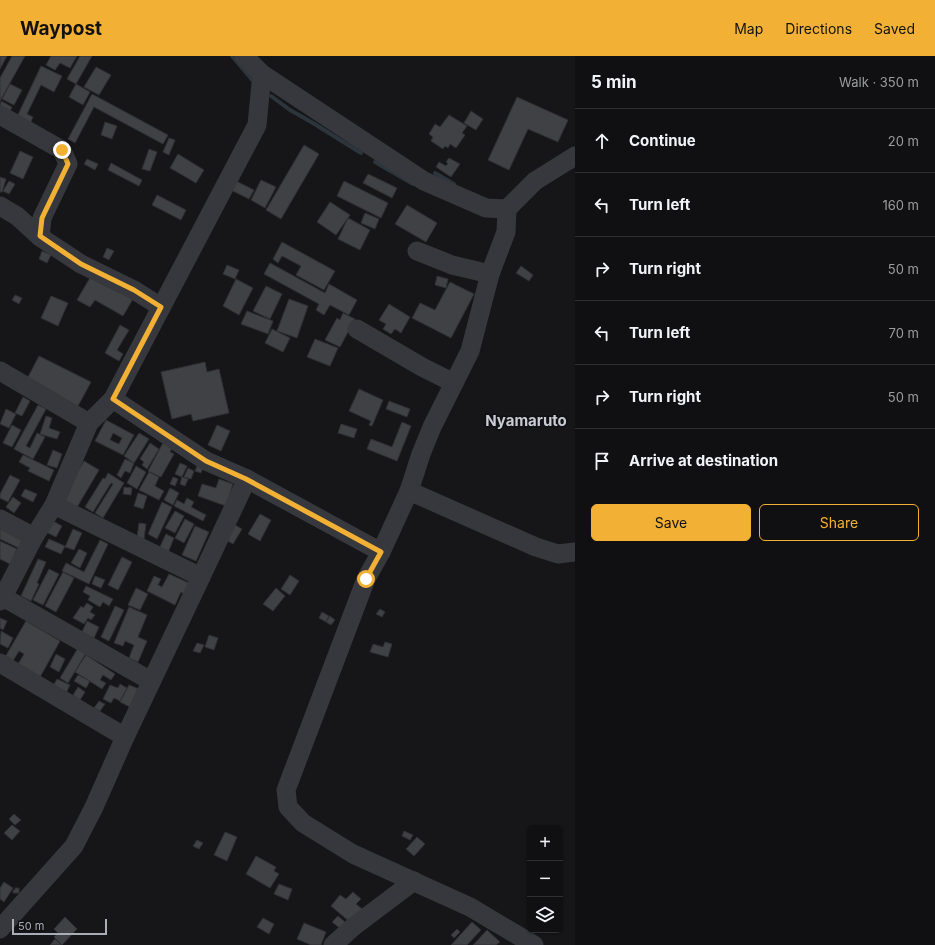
<!DOCTYPE html>
<meta charset="utf-8">
<style>
:root{--surface:#101012;--page:#19191b;--text:#f1f3f6;--muted:#9c9d9f;--line:#303032;--accent:#f2b134}
body{margin:0;font-family:Inter,sans-serif;background:var(--page);color:var(--text)}
.controls{position:absolute;right:12px;bottom:12px;display:grid;overflow:hidden;border-radius:6px;box-shadow:0 1px 3px #0004}
.controls button{width:36px;height:36px;display:grid;place-items:center;padding:0;border:0;border-bottom:1px solid var(--line);background:var(--surface);color:var(--text);font:20px sans-serif}
.scale{position:absolute;left:12px;bottom:10px;width:95px;box-sizing:border-box;padding-left:4px;border:2px solid #a8adb8;border-top:0;font-size:11px;line-height:14px;white-space:nowrap;color:#a8adb8;-webkit-text-stroke:3px #111113;paint-order:stroke}
.stop{position:absolute;width:12px;height:12px;margin:-9px;border:3px solid #f2b134;border-radius:50%;background:#fff}
.stop.end{background:#f2b134;border-color:#fff;box-shadow:0 1px 4px #0008}
.list{margin:0;padding:0;list-style:none}
h2{display:flex;justify-content:space-between;align-items:center;height:52px;margin:0;padding:0 16px;font-size:17px}
h2 small{font-size:13px;font-weight:400;color:var(--muted)}
.list li{display:grid;grid-template-columns:26px 1fr auto;gap:12px;align-items:center;box-sizing:border-box;height:64px;padding:0 16px;border-top:1px solid var(--line)}
.list b{display:block;font-size:15px;white-space:nowrap}
.list em{font-size:13px;font-style:normal;color:var(--muted)}
.actions{display:flex;gap:8px;padding:12px 16px}
.actions a{flex:1;padding:9px 0;border:1px solid var(--accent);border-radius:6px;text-align:center;font-size:14px;color:var(--accent)}
.actions .main{background:var(--accent);color:#111}
.icon{flex:none;width:22px;height:22px;fill:none;stroke:currentColor;stroke-width:2;stroke-linecap:round;stroke-linejoin:round}
.map{position:relative;flex:none;width:575px;height:889px;overflow:hidden}
header{display:flex;align-items:center;gap:24px;box-sizing:border-box;height:56px;padding:0 20px;background:var(--accent);color:#111}
header strong{font-size:19px}
nav{display:flex;gap:22px;margin-inline-start:auto;font-size:14px}
main{display:flex}
aside{flex:1;background:var(--surface)}
.map>svg:first-child{display:block}
.lines{fill:none;stroke-linecap:round;stroke-linejoin:round}
.stream{stroke:#2c353c;stroke-width:4}
.building{fill:#404145;stroke:#303034;fill-rule:evenodd}
.minor{stroke:#37383d;stroke-width:19}
.route{stroke:#f2b134;stroke-width:5}
.labels{text-anchor:middle;stroke-width:3.5;stroke-linejoin:round;paint-order:stroke}
.quarter-label{font-size:15px;font-weight:bold;fill:#c9ccd4;stroke:#111113}
</style>
<header>
<strong>Waypost</strong>
<nav><a>Map</a><a>Directions</a><a>Saved</a></nav>
</header>
<main>
<div class="map">
<svg width="575" height="889" viewBox="0 0 575 889">
<rect width="100%" height="100%" fill="#161618"/>
<g class="lines">
<!-- stream -->
<g class="stream">
<path d="M232 0 254 26"/>
<path d="M271 40 290 54 313 67 361 97"/>
<path d="M375 106 413 128"/>
<path d="M435 117 454 128"/>
</g>
</g>
<!-- building -->
<g class="building">
<path d="M0 0H7L0 13Z"/>
<path d="M12 0H25L0 45V22Z"/>
<path d="M51 0H77L70 12 60 7 55 14 46 9Z"/>
<path d="M80 0H92L76 28 67 23Z"/>
<path d="M41 10 62 20 54 36 41 29 27 58 33 61 29 70 16 63Z"/>
<path d="M96 11 111 19 99 39 84 31Z"/>
<path d="M10 28 22 34 14 49 2 43Z"/>
<path d="M76 28 90 36 83 49 69 41Z"/>
<path d="M92 38 168 79 163 88 94 51 75 87 68 83Z"/>
<path d="M517 41 568 64 558 86 528 73 509 114 488 104Z"/>
<path d="M1 45 12 51 9 58 0 54Z"/>
<path d="M471 55 483 63 476 74 464 67Z"/>
<path d="M449 59 467 70 462 77 465 79 456 92 450 88 448 92 445 90 443 93 431 85 433 81 429 78 435 68 440 71Z"/>
<path d="M105 66 117 70 112 83 101 79Z"/>
<path d="M169 82 175 84 169 99 163 96Z"/>
<path d="M304 89 319 98 281 163 266 154Z"/>
<path d="M149 93 157 96 150 115 142 113Z"/>
<path d="M20 95 33 101 23 123 10 117Z"/>
<path d="M178 98 204 114 196 127 170 112Z"/>
<path d="M449 102 460 108 451 121 436 111 439 106 446 110 448 107 446 106Z"/>
<path d="M87 103 98 108 95 114 84 108Z"/>
<path d="M111 107 142 124 139 130 108 114Z"/>
<path d="M368 118 397 132 392 142 363 127Z"/>
<path d="M0 121 6 123 2 136H0Z"/>
<path d="M261 124 276 131 265 152 251 144Z"/>
<path d="M9 125 15 128 9 138 3 135Z"/>
<path d="M236 125 254 134 249 143 231 134Z"/>
<path d="M344 125 388 147 381 162 337 140Z"/>
<path d="M157 139 186 154 181 164 152 149Z"/>
<path d="M330 146 350 159 336 179 317 166Z"/>
<path d="M407 149 437 167 426 186 395 168Z"/>
<path d="M365 157 379 163 375 173 361 167Z"/>
<path d="M348 162 370 174 360 194 338 183Z"/>
<path d="M282 186 335 215 324 234 296 219 301 210 282 200 278 207 273 203Z"/>
<path d="M107 192 114 195 109 204 103 201Z"/>
<path d="M42 195 51 199 47 207 39 203Z"/>
<path d="M270 207 325 237 329 228 357 244 349 259 330 249 324 259 316 254 319 248 264 218Z"/>
<path d="M227 209 239 214 235 223 223 218Z"/>
<path d="M521 210 533 219 529 225 516 217Z"/>
<path d="M91 220 133 243 123 260 95 244 90 251 77 244Z"/>
<path d="M437 220 448 223 446 232 435 229Z"/>
<path d="M236 223 253 232 239 259 223 250Z"/>
<path d="M450 226 474 238 451 282 412 262 420 247 435 254Z"/>
<path d="M266 230 282 238 270 263 253 255Z"/>
<path d="M15 239 22 242 19 248 12 244Z"/>
<path d="M51 240 68 247 58 270 41 262Z"/>
<path d="M289 243 308 250 297 282 277 275Z"/>
<path d="M389 248 410 261 401 277 395 273 391 278 383 273 386 268 379 264Z"/>
<path d="M247 255 273 265 268 278 241 268Z"/>
<path d="M343 257 355 263 340 291 325 284 337 262 340 264Z"/>
<path d="M120 269 129 274 117 294 123 298 119 305 105 297Z"/>
<path d="M272 273 290 282 283 296 265 287Z"/>
<path d="M315 283 338 292 330 310 307 301Z"/>
<path d="M39 300 91 326 78 350 27 323Z"/>
<path d="M205 306 207 316 219 313 229 357 193 365 191 358 172 363 161 316Z"/>
<path d="M359 333 383 344 372 370 369 369 371 365 349 355Z"/>
<path d="M23 341 30 345 22 360 15 357Z"/>
<path d="M389 345 410 353 407 361 386 353Z"/>
<path d="M38 349 46 353 26 390 30 392 37 377 45 381 33 403 14 393Z"/>
<path d="M6 353 16 358 9 372 0 368Z"/>
<path d="M46 360 52 362 49 372 60 376 57 383 40 378Z"/>
<path d="M106 364 134 379 123 399 95 385ZM113 377 122 382 119 388 110 384Z"/>
<path d="M402 366 411 370 397 405 367 393 371 383 392 391Z"/>
<path d="M341 368 357 373 354 382 338 377Z"/>
<path d="M12 369 21 374 12 391 3 387Z"/>
<path d="M217 369 230 375 221 395 208 389Z"/>
<path d="M139 377 149 383 134 407 124 400Z"/>
<path d="M164 385 173 390 170 396 174 398 161 421 148 415Z"/>
<path d="M150 387 159 393 147 413 142 409 144 406 140 403Z"/>
<path d="M53 394 62 398 57 412 47 409Z"/>
<path d="M23 399 54 414 49 425 28 415 30 412 19 406Z"/>
<path d="M125 403 134 407 130 417 125 415 121 422 117 419Z"/>
<path d="M84 405 99 414 76 453 61 444Z"/>
<path d="M180 407 187 410 182 421 175 418Z"/>
<path d="M136 410 146 416 137 433 127 427Z"/>
<path d="M197 410 203 412 201 417 195 415Z"/>
<path d="M188 412 194 415 191 423 184 421Z"/>
<path d="M149 416 159 421 155 430 164 435 159 444 139 434Z"/>
<path d="M108 417 124 427 103 462 95 457 113 428 111 427 93 456 85 451 103 422 105 423Z"/>
<path d="M10 419 20 424 8 446 0 442V438Z"/>
<path d="M173 421 178 423 175 430 170 428Z"/>
<path d="M182 421 188 423 185 430 180 428Z"/>
<path d="M219 423 233 428 226 450 198 440 202 428 216 432Z"/>
<path d="M124 431 132 432 131 439 123 438Z"/>
<path d="M170 432 179 437 173 449 164 444Z"/>
<path d="M25 433 37 438 33 446 21 440Z"/>
<path d="M138 437 147 440 143 453 134 450Z"/>
<path d="M13 441 21 447 14 457 6 451Z"/>
<path d="M187 442 194 446 191 451 206 459 203 465 174 450 177 444 184 448Z"/>
<path d="M162 446 172 451 157 483 148 478Z"/>
<path d="M175 455 184 460 175 477 165 472Z"/>
<path d="M260 458 271 464 260 485 248 478Z"/>
<path d="M185 463 194 468 184 487 175 482Z"/>
<path d="M51 464 62 470 56 481 46 476Z"/>
<path d="M139 467 146 468 144 483 137 482Z"/>
<path d="M0 468 24 480 19 492 0 483Z"/>
<path d="M235 469 242 473 233 488 226 484Z"/>
<path d="M195 470 209 476 196 505 182 499Z"/>
<path d="M73 473 82 477 74 494 65 491Z"/>
<path d="M166 478 174 482 167 499 158 495Z"/>
<path d="M49 483 65 490 61 498 45 491Z"/>
<path d="M100 484 108 488 89 528 62 515 66 507 84 516Z"/>
<path d="M0 485 17 493 10 508 0 503Z"/>
<path d="M79 493 87 497 80 512 71 507Z"/>
<path d="M122 501 132 506 118 534 108 529Z"/>
<path d="M38 503 46 506 37 527 39 528 31 545 21 540Z"/>
<path d="M49 513 59 518 43 549 33 544Z"/>
<path d="M63 516 74 522 56 556 45 550Z"/>
<path d="M169 518 189 527 184 538 181 536 175 549 147 535 154 520 161 523 158 529 162 531Z"/>
<path d="M290 519 299 525 290 539 281 533Z"/>
<path d="M95 520 105 524 101 532 92 528Z"/>
<path d="M86 530 113 543 109 550 103 546 100 551 88 544 90 540 83 536Z"/>
<path d="M136 532 148 538 140 554 128 549Z"/>
<path d="M276 532 285 540 273 555 263 548Z"/>
<path d="M87 547 93 551 90 556 95 559 91 564 88 562 84 568 73 562 81 550 83 552Z"/>
<path d="M115 550 124 554 109 585 101 581Z"/>
<path d="M129 551 147 559 138 581 147 585 138 606 129 602 134 589 125 585 123 590 114 587Z"/>
<path d="M380 553 385 556 382 561 376 558Z"/>
<path d="M322 556 329 560 326 566 319 562Z"/>
<path d="M330 560 335 564 331 569 326 566Z"/>
<path d="M0 562 7 565 3 574 0 572Z"/>
<path d="M26 565 60 585 39 623 17 610 24 598 19 595 11 608 4 603Z"/>
<path d="M87 565 99 571 94 582 82 576Z"/>
<path d="M1 575 13 582 8 592 0 588Z"/>
<path d="M209 579 218 582 214 594 205 591Z"/>
<path d="M385 586 392 588 388 601 370 596 373 588 383 591Z"/>
<path d="M197 587 204 589 200 597 193 595Z"/>
<path d="M78 592 86 597 68 627 60 622Z"/>
<path d="M56 598 65 603 59 616 50 611Z"/>
<path d="M86 599 115 618 111 624 103 619 100 624 106 627 102 633 75 616Z"/>
<path d="M78 619 90 625 86 632 74 625Z"/>
<path d="M57 623 70 629 66 637 53 630Z"/>
<path d="M120 628 127 632 120 645 114 642 111 647 103 643 110 629 118 632Z"/>
<path d="M129 629 139 633 130 651 120 646Z"/>
<path d="M78 631 85 636 80 644 73 639Z"/>
<path d="M99 645 105 648 100 655 94 652Z"/>
<path d="M14 758 21 764 15 769 9 763Z"/>
<path d="M12 769 20 775 12 784 4 777Z"/>
<path d="M404 775 413 779 410 784 402 780Z"/>
<path d="M225 776 237 781 227 805 214 799Z"/>
<path d="M417 781 425 788 414 800 406 793Z"/>
<path d="M197 784 203 787 199 793 193 790Z"/>
<path d="M256 800 276 811 274 815 279 818 270 832 246 818Z"/>
<path d="M4 826 13 832 4 846 0 843V832Z"/>
<path d="M279 828 292 833 288 844 274 838Z"/>
<path d="M15 832H19V837H13V834H15Z"/>
<path d="M353 836 361 843 356 848 362 853 351 867 331 850 340 839 346 843Z"/>
<path d="M338 860 346 867 341 873 332 866Z"/>
<path d="M65 861 77 873 62 889 54 881 58 877 54 873Z"/>
<path d="M263 862 274 868 269 878 257 871Z"/>
<path d="M472 866 481 874 467 889H451Z"/>
<path d="M304 867 326 876 321 889H311L297 883Z"/>
<path d="M457 873 460 876 454 882 451 879Z"/>
<path d="M487 874 500 886 496 889H473Z"/>
<path d="M55 883 61 889H50Z"/>
</g>
<g class="lines">
<!-- minor -->
<g class="minor">
<path d="M244 0 262 18 424 125 486 152 507 153 535 125 575 100"/>
<path d="M0 59 62 94 68 108 42 162 40 181 81 208 134 234 161 251"/>
<path d="M0 150 17 160 40 181"/>
<path d="M507 153 506 176 490 218 470 295 432 371 421 398 409 435 381 496 366 523 286 734 288 751 303 767 353 798 470 851 534 889"/>
<path d="M417 195 452 209 490 218"/>
<path d="M357 273 422 311 454 327"/>
<path d="M0 315 89 367 113 343 257 69 262 18"/>
<path d="M247 423 381 496"/>
<path d="M409 435 536 491 558 498 575 496"/>
<path d="M54 449 201 521"/>
<path d="M0 463 34 481"/>
<path d="M3 541 34 481 54 449 89 367"/>
<path d="M0 545 3 541 151 625"/>
<path d="M0 607 125 681"/>
<path d="M0 873 74 790 94 751 125 681 201 521 247 423 206 405 113 343"/>
<path d="M333 889 353 871 414 825"/>
</g>
</g>
<g class="lines">
<!-- route -->
<path class="route" d="M62 94 68 108 42 162 40 180 81 208 134 234 161 251 113 343 206 405 246 423 381 496 366 523"/>
</g>
<g class="labels">
<!-- quarter labels -->
<g class="quarter-label">
<text x="526" y="370">Nyamaruto</text>
</g>
</g>
</svg>
<div class="controls">
<button>+</button>
<button>−</button>
<button><svg class="icon" aria-label="layers" viewBox="0 0 24 24"><path d="M12 4l9 5-9 5-9-5zM3 14l9 5 9-5"/></svg></button>
</div>
<div class="scale">50 m</div>
<div class="stop" style="left:366px;top:523px"></div>
<div class="stop end" style="left:62px;top:94px"></div>
</div>
<aside>
<h2>5 min<small>Walk · 350 m</small></h2>
<ul class="list">
<li><svg class="icon" aria-label="ahead" viewBox="0 0 24 24"><path d="M12 20V5M6 11l6-6 6 6"/></svg><div><b>Continue</b></div><em>20 m</em></li>
<li><svg class="icon" aria-label="left" viewBox="0 0 24 24"><path d="M17 20v-9H6M10 6l-5 5 5 5"/></svg><div><b>Turn left</b></div><em>160 m</em></li>
<li><svg class="icon" aria-label="right" viewBox="0 0 24 24"><path d="M7 20v-9h11M14 6l5 5-5 5"/></svg><div><b>Turn right</b></div><em>50 m</em></li>
<li><svg class="icon" aria-label="left" viewBox="0 0 24 24"><path d="M17 20v-9H6M10 6l-5 5 5 5"/></svg><div><b>Turn left</b></div><em>70 m</em></li>
<li><svg class="icon" aria-label="right" viewBox="0 0 24 24"><path d="M7 20v-9h11M14 6l5 5-5 5"/></svg><div><b>Turn right</b></div><em>50 m</em></li>
<li><svg class="icon" aria-label="arrive" viewBox="0 0 24 24"><path d="M6 21V4h12l-3 4 3 4H6"/></svg><div><b>Arrive at destination</b></div></li>
</ul>
<div class="actions"><a class="main">Save</a><a>Share</a></div>
</aside>
</main>
